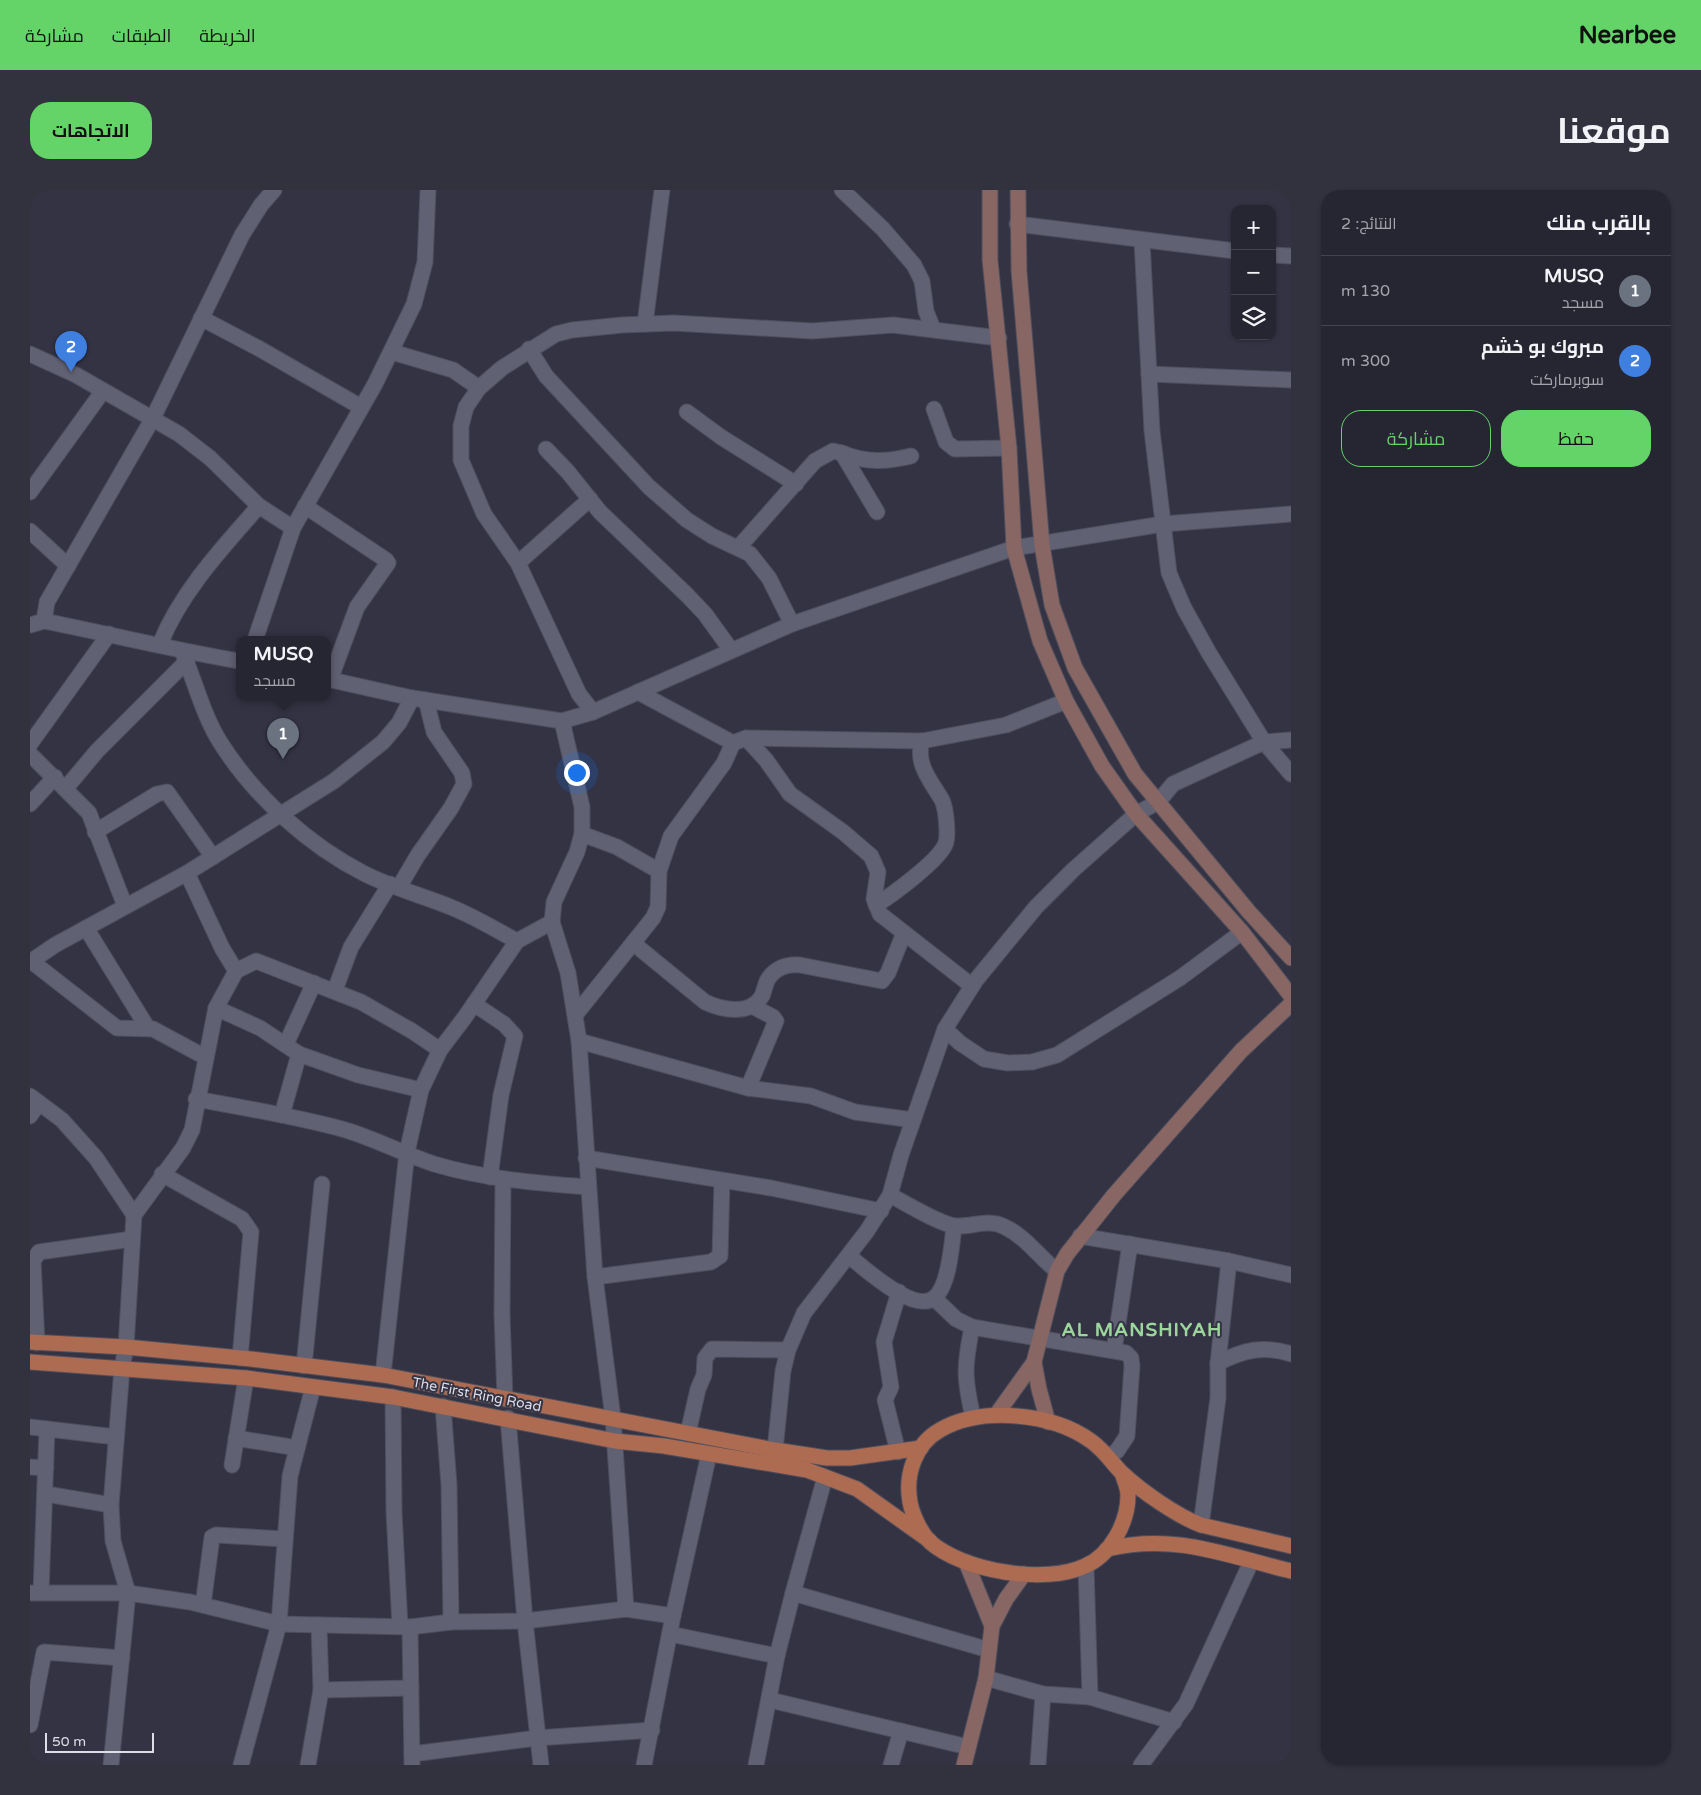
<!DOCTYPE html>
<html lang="ar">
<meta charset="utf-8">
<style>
:root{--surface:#262633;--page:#32323f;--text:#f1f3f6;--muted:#a4a5ac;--line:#42434e;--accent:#64d468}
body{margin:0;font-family:"Varela Round",Cairo,sans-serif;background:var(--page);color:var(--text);direction:rtl}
.controls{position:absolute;right:15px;top:15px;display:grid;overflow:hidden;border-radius:10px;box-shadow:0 1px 4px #0004}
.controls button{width:45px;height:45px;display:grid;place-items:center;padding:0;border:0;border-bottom:1px solid var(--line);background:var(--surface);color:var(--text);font:25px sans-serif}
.scale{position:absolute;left:15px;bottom:12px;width:109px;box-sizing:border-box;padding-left:5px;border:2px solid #dedee9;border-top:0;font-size:14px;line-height:18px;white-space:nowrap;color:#dedee9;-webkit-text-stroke:4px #334;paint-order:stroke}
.you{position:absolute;left:546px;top:582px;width:18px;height:18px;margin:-12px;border:4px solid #fff;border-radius:50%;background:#1a73e8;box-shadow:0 0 0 8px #1a73e833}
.badge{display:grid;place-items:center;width:32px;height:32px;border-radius:50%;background:var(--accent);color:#fff;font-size:16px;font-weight:700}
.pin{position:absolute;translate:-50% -41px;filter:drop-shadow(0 1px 2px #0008)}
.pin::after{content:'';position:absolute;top:26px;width:18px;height:15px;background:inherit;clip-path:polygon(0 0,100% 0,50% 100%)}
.popup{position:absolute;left:206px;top:446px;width:95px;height:65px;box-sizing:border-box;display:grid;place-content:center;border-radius:10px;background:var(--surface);filter:drop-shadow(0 1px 4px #0005);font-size:16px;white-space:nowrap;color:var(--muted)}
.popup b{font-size:19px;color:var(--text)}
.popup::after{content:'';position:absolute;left:50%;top:100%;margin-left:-10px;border:10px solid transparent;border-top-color:var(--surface)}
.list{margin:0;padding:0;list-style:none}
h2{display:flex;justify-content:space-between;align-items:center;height:65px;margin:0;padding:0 20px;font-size:21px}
h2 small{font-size:16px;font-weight:400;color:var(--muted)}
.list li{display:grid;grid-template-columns:32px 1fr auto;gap:15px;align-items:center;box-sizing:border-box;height:70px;padding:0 20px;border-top:1px solid var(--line)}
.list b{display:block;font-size:19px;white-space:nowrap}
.list p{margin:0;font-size:16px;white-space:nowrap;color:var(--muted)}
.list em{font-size:16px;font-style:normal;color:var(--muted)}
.actions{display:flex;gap:10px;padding:15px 20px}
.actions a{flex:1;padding:11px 0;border:1px solid var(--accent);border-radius:20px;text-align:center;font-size:18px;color:var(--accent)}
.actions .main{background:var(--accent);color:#111}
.icon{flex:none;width:28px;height:28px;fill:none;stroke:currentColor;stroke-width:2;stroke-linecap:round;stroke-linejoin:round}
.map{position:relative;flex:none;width:1261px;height:1575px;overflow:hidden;direction:ltr;border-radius:20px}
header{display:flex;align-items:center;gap:30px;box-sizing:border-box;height:70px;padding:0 25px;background:var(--accent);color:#111}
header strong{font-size:24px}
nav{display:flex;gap:28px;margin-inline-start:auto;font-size:18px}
.intro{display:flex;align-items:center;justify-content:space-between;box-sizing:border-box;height:120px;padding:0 30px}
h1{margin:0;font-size:35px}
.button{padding:12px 22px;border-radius:20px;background:var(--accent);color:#111;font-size:18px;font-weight:700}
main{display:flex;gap:30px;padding:0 30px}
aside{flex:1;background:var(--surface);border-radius:20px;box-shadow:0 1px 4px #0004}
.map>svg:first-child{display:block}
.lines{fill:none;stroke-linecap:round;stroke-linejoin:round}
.street-casing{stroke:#4e4e5c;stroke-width:17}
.secondary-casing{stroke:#4e4e5c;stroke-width:17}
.primary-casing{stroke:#4e4e5c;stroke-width:17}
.street{stroke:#616174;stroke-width:15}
.secondary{stroke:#876663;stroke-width:15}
.primary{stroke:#ad6b52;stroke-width:15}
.labels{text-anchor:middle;stroke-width:4;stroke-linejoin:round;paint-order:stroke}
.street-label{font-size:14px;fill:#dedee9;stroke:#334}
.district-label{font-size:19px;font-weight:bold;letter-spacing:1px;fill:#9dd69c;stroke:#334}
</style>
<header>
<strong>Nearbee</strong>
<nav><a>الخريطة</a><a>الطبقات</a><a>مشاركة</a></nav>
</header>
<div class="intro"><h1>موقعنا</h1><a class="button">الاتجاهات</a></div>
<main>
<aside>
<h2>بالقرب منك<small>النتائج: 2</small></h2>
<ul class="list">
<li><span class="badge" style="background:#6b7280">1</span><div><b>MUSQ</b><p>مسجد</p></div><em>130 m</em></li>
<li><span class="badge" style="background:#3f7fe0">2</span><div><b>مبروك بو خشم</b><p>سوبرماركت</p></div><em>300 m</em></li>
</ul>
<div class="actions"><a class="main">حفظ</a><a>مشاركة</a></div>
</aside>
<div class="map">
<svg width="1261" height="1575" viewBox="0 0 1261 1575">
<rect width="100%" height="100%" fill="#334"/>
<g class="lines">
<defs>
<g id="street">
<path d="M812 0 853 39 884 75 892 91 896 121 903 139"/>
<path d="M987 34 1205 61"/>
<path d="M1112 51 1122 241 1139 383 1154 418 1179 463 1234 552 1261 584"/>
<path d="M1242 65 1261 66"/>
<path d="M171 128 228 158 331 217"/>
<path d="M615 134 632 0"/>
<path d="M499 159 516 186 619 297 657 330 682 346 720 364 739 388 762 434"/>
<path d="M362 162 423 180 449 198"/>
<path d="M0 164 46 185 149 244 180 268 229 316 263 338"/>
<path d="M1119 184 1261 190"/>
<path d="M904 219 916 252 925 259 979 258"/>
<path d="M657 222 691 247 766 294"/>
<path d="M516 259 538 282 570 322 657 405 675 424 701 460"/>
<path d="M0 302 73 201"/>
<path d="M275 316 356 370 358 373 327 417 300 490"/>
<path d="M847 322 812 263C836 273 857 272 881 266"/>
<path d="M0 341 38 376"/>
<path d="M708 358 785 271 803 261 812 263"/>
<path d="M488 373 560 309"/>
<path d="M14 431 17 412 123 228 212 45 231 15 244 0"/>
<path d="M0 435 14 431C79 444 144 460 209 471"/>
<path d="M225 450 263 338 345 194 384 114 395 72 398 0"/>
<path d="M130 454C151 402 192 358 229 316"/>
<path d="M152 461C165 491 173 525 190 552 224 606 278 655 335 684 363 698 394 706 423 718 445 727 466 740 487 751"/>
<path d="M297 489 382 508 532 531 563 522 762 434 984 358 1133 334 1261 324"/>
<path d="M608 502 703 553 716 548 892 551 976 535 1036 511"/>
<path d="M563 522 549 504 488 373 454 324 431 270V236L436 217 449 198 472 178 526 144 542 140 592 135 644 133 782 141 863 135 969 148"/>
<path d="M532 531 552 617V644L547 662 524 712 522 732 538 783 549 851 565 1087 583 1228 596 1419"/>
<path d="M716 548 736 570 760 604 813 642 841 666 848 682 844 709 850 724 942 796"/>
<path d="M0 554 79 444"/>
<path d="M0 564 59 623 95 716"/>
<path d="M36 598 67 561 157 471"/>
<path d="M0 614 25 587"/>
<path d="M65 642 127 604 137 602 183 667"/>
<path d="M552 644 587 657 629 681"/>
<path d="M369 697 388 665 421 618 434 594 432 583 404 542 396 510"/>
<path d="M846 715C862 705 907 672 915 655 919 647 916 618 912 610 901 591 885 574 892 551"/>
<path d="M56 738 117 837"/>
<path d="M603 753 675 812C692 820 720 826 732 806 734 801 735 796 737 791 744 778 757 774 770 775L852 791 858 783 874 743"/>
<path d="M1 771 87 838 123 839 175 867"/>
<path d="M0 772 25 755 157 683 304 591 353 552 369 533 382 508"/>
<path d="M206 781 226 771 331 812 382 841 410 860"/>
<path d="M305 800 321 757 360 694"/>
<path d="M444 814 474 834 485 846 471 905 460 987"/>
<path d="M186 818 230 838 269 864"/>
<path d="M546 824 623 728 628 717 629 681 641 646 694 573 703 553"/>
<path d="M915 839 930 853 954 869 978 873 1002 872 1027 865 1150 788 1212 742"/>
<path d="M549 851 718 898 781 906 825 922 883 930"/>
<path d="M256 854 284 793"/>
<path d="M718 898 746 831 743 827 722 816"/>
<path d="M0 906 32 930 66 968 104 1025"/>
<path d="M166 909C215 918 264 926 312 939 344 948 373 964 404 974 454 989 506 993 558 997"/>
<path d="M252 925 269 864 328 885 391 900"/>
<path d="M0 926 9 913"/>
<path d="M556 968 741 998 851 1021"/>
<path d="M132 984 212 1029 221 1042 210 1168"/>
<path d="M473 990 472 1124 475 1209"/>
<path d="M860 1005C875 1013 911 1035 926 1036 943 1037 958 1028 975 1037 996 1047 1009 1067 1027 1081"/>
<path d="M1050 1046 1199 1071 1261 1085"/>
<path d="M819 1066C834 1078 884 1124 904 1108 919 1097 922 1054 924 1036"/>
<path d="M565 1087 681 1072 690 1066 692 991"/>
<path d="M904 1108 926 1129 942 1137 1096 1163 1101 1168 1102 1176 1097 1246 1087 1261 1079 1266"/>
<path d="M942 1137C934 1177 934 1188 943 1227"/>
<path d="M7 1153 3 1071 9 1062 102 1049"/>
<path d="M1084 1160 1100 1054"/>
<path d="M1188 1173 1199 1071"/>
<path d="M274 1176 292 994"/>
<path d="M353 1185 377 962 391 900 410 860 435 827 487 751 522 732"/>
<path d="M363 1207 364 1322 370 1436"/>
<path d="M413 1216 419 1295 421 1432"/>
<path d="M478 1228 495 1431 511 1575"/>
<path d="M0 1237 86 1247"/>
<path d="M658 1243 668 1199 674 1185 675 1168 682 1159 758 1160"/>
<path d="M206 1248 267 1258"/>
<path d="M745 1260 753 1181 758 1160 774 1123 837 1041 860 1005 871 965 915 839 946 790 1006 717 1043 680 1106 624 1128 612 1143 594 1234 552 1261 550"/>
<path d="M868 1262 855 1210 861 1197 854 1152 869 1102"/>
<path d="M202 1275 216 1188"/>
<path d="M0 1277 16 1278"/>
<path d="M795 1287 763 1403 959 1460"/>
<path d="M16 1304 81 1315"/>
<path d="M1171 1335 1188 1208V1173C1213 1160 1234 1155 1261 1164"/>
<path d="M1056 1376 1060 1507"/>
<path d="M11 1402 17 1239"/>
<path d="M0 1403H98L160 1412 249 1434 380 1437 421 1432 495 1431 596 1419 643 1426"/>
<path d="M173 1415 182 1347 186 1345 254 1349"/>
<path d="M289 1435 291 1500 381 1498"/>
<path d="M380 1437 382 1575"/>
<path d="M640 1444 747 1466"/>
<path d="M956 1488 1013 1504 1060 1507 1144 1532"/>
<path d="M740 1510 938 1557"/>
<path d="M0 1535 14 1462 92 1468"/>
<path d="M382 1564 507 1548 622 1540"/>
<path d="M81 1575 98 1403 83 1351 81 1315 92 1178 96 1157 104 1025 153 958 162 940 186 818 206 781 192 758 157 683"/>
<path d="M211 1575 249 1434 260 1286 283 1197"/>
<path d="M278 1575 291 1500"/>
<path d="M614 1575 643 1426 679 1264"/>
<path d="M726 1575 747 1466 763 1403"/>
<path d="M861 1575 871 1541"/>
<path d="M1008 1575 1013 1504"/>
<path d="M1111 1575 1156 1514 1221 1372"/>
</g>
<g id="secondary">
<path d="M960 0V70L979 258 984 358 1010 451 1036 511 1072 576 1106 624 1212 742 1261 806"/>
<path d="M988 0 989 81 1012 355 1022 415 1045 478 1105 584 1219 722 1261 768"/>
<path d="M1004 1172 1009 1199 1018 1232"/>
<path d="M966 1225 1004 1172 1027 1081 1037 1064 1084 1005 1211 861 1261 814"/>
<path d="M936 1372 962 1436"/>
<path d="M934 1575 956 1488 962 1436 976 1409 994 1384"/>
</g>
<g id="primary">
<path d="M0 1152 96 1157 221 1169 353 1185 745 1260 797 1268H820L891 1258"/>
<path d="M0 1172 216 1188 363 1207 585 1251 634 1256 777 1280 827 1299 900 1351"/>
<path d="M1092 1283C1094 1290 1098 1298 1098 1305 1098 1332 1081 1365 1055 1376 1015 1395 933 1381 900 1352 891 1343 882 1324 880 1312 875 1285 885 1254 910 1240 952 1216 1022 1223 1061 1251 1075 1261 1081 1272 1092 1283 1111 1301 1147 1326 1171 1335L1261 1356"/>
<path d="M1077 1359C1146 1343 1194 1365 1261 1381"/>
</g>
</defs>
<!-- street casing -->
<use href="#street" class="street-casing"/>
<!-- secondary casing -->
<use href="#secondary" class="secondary-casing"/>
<!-- primary casing -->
<use href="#primary" class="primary-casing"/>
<!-- street -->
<use href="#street" class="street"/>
<!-- secondary -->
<use href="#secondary" class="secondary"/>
<!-- primary -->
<use href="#primary" class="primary"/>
</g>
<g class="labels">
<!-- street labels -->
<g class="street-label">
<text transform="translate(447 1204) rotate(11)" y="5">The First Ring Road</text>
</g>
<!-- district labels -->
<g class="district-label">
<text x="1112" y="1146">AL MANSHIYAH</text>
</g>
</g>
</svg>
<div class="controls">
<button>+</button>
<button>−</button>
<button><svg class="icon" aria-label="layers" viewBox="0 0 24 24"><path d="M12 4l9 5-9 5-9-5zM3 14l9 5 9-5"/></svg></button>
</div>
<div class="scale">50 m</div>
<div class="you"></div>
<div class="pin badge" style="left:253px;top:569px;background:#6b7280">1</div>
<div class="popup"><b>MUSQ</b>مسجد</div>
<div class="pin badge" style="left:41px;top:182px;background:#3f7fe0">2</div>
</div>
</main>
